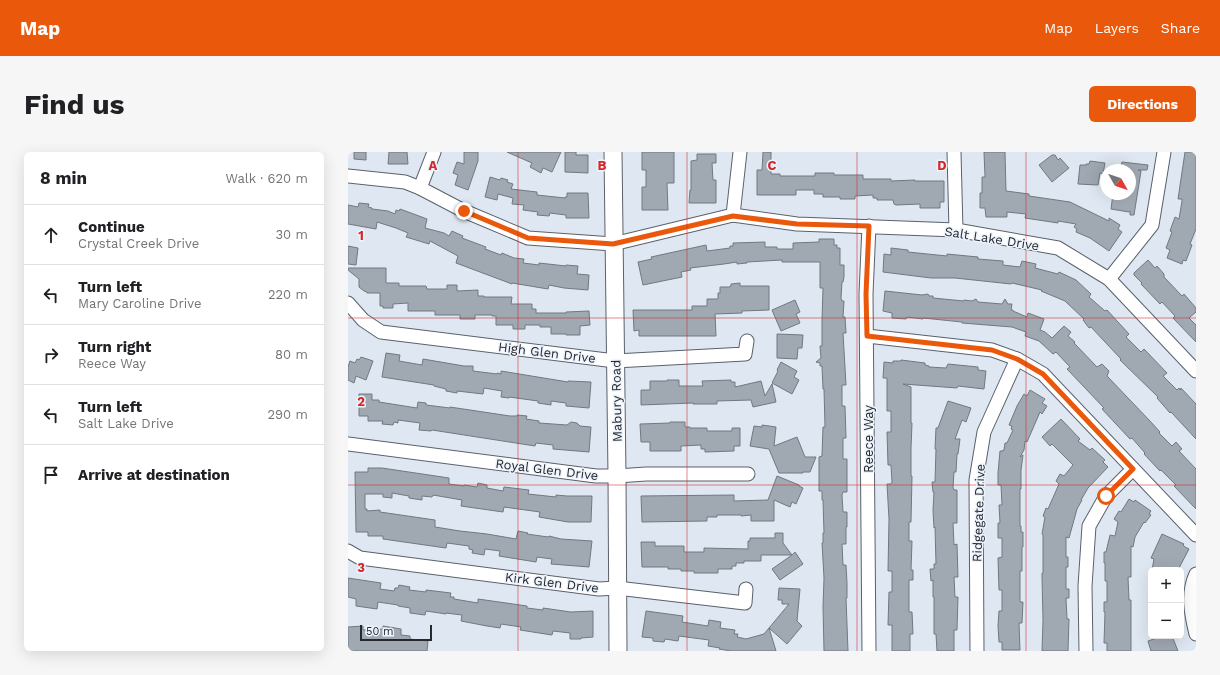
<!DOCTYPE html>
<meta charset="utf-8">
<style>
:root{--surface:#fff;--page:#f6f6f6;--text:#202124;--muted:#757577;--line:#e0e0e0;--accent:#ea580c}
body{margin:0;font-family:"Work Sans",sans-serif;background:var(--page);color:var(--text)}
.controls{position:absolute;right:12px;bottom:12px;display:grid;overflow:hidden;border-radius:6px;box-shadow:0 4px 16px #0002}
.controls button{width:36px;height:36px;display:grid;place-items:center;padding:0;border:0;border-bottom:1px solid var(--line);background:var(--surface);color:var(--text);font:20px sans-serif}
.compass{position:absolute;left:752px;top:12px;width:36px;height:36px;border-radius:50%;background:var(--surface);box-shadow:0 4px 16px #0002;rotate:130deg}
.scale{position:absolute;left:12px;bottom:10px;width:72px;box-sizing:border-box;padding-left:4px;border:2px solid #25282c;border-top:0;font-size:11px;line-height:14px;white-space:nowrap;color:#25282c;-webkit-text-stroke:3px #edf4fd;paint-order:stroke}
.stop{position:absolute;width:12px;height:12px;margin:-9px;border:3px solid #ea580c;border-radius:50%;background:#fff}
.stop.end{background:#ea580c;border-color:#fff;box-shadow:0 1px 4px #0008}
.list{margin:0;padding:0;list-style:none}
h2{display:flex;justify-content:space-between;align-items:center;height:52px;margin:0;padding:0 16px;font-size:17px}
h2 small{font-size:13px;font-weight:400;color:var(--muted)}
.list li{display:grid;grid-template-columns:26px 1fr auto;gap:12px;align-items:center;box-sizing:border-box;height:60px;padding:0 16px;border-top:1px solid var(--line)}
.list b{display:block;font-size:15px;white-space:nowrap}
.list p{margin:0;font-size:13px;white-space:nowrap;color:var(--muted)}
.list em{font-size:13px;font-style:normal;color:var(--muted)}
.icon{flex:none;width:22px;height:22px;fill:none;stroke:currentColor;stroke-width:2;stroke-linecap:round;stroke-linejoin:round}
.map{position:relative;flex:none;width:848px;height:499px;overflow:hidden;border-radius:6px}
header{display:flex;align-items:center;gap:24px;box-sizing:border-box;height:56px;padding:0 20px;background:var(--accent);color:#fff}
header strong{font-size:19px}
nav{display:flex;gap:22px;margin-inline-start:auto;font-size:14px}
.intro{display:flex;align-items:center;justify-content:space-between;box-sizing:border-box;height:96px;padding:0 24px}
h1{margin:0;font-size:28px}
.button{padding:10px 18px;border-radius:6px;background:var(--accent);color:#fff;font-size:14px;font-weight:700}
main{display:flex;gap:24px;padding:0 24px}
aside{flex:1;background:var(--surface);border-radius:6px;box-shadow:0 4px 16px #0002}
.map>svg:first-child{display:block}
.building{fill:#a0a8b2;stroke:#717882}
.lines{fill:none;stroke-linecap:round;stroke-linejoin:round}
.minor-casing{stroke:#5b616b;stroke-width:15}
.major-casing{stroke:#5b616b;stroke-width:19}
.minor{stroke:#fff;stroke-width:13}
.major{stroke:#fff;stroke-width:17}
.route{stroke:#ea580c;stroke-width:5}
.grid{fill:none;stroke:#d62828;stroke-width:1;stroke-opacity:0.55}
.labels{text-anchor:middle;stroke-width:3;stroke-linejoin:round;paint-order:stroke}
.street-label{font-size:13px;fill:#25282c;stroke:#edf4fd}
.grid-label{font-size:13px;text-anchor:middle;font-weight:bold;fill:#d62828;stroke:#edf4fd;stroke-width:3;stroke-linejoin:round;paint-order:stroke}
</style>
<header>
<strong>Map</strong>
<nav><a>Map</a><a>Layers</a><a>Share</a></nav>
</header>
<div class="intro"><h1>Find us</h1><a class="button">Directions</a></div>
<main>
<aside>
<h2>8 min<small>Walk · 620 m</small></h2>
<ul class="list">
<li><svg class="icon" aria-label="ahead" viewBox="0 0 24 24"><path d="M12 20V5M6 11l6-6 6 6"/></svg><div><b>Continue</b><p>Crystal Creek Drive</p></div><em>30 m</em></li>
<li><svg class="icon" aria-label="left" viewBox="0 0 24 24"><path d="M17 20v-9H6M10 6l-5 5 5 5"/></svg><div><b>Turn left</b><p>Mary Caroline Drive</p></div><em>220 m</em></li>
<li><svg class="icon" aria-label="right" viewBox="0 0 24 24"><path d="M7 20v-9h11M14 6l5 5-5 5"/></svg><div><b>Turn right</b><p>Reece Way</p></div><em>80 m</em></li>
<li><svg class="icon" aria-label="left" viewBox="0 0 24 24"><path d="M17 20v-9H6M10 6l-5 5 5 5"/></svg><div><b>Turn left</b><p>Salt Lake Drive</p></div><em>290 m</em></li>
<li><svg class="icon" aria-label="arrive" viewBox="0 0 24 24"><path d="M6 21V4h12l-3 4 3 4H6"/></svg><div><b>Arrive at destination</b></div></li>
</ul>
</aside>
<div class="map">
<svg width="848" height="499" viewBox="0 0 848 499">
<rect width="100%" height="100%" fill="#dfe7f2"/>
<!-- building -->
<g class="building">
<path d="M6 0H18V8L6 7Z"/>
<path d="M41 0H59L60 12H40Z"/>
<path d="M116 0H130V9L120 38 107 33 110 23 105 21 109 10 116 12Z"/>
<path d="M159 0H213L204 20 195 16 193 21 182 15 184 11Z"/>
<path d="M217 0H228V3H240V21L217 20Z"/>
<path d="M294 0H326V31H319L320 58H294V35H298V18H294Z"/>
<path d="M415 0H423V22H432V24H467V21H486V23H515V27H543V29L567 28V29H596V50H592V56H572V52L548 53 546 52 545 48H529V46H525V43L507 44V47H492V45H475V42H466V38H448V43H409V18H414Z"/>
<path d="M636 0H657L658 39 681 42V44L722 50 761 69V66L772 73 770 77 774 80 761 99 742 86 728 80 729 77 726 75 728 72 710 69V71L677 66 678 62 659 60V65H638L637 56H632V41H634V25H637Z"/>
<path d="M837 0H848V77L842 92 844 93 838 109 835 108 834 112 819 106 822 98 818 96 824 80 822 79 827 65 831 67 834 49V47H830Z"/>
<path d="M349 2H368V11H364L365 28H368V51H341L342 38H343V9L349 8Z"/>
<path d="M704 3H707L710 8 712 6 721 16 704 30 691 13Z"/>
<path d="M742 9 757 11 755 22 752 21 750 33 730 32 732 13H738V12H741Z"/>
<path d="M774 10 800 13 799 18H790L793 19 786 63H782V59L781 60 763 57 765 42H782V18H772Z"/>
<path d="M142 25 152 28 153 26 160 28 159 30 165 32 163 37 189 40V43L217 46V45H219V41H240L241 66H218V63L202 61 201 64 189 63 190 60 175 58 176 53 164 52 165 46 150 42 149 48 137 45Z"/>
<path d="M11 51 21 52 20 55 24 56V57L40 59 47 62 48 58 51 59 52 57 63 61 79 67 77 76 96 81 101 84 104 79 115 84 114 86 138 95 137 97 153 103 154 101 166 106 176 107 175 111 191 113V111L218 114V113L230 114 229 122 241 123 240 138 216 136 201 133 200 137 164 131V132L108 111 110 104 82 89 81 92 58 85 60 81 48 76 29 70 28 77 0 72V53L10 55Z"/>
<path d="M471 87H486V93H489V96H492V113H496V125L495 130H494L493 146 494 149H496L495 165H497L498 181H495L498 233H494V254H497L498 286H495V307H499V340H495L494 343 495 360H499V375H498V392H494L495 413H498L499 431V446H498L500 499H476L475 455 476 426 474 391H475V381H476L475 348H474V339H471V305L474 304 475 275H477L476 237H475L474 214H472V211L468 210 473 206 472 194H474V169L475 136H472V110H434V108L399 110V111L389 112V110L376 112 342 116 343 118 333 120 334 125 295 133 290 110 304 107 303 105 358 93 359 99 382 96V94H385V91L417 90V95H429V97H445V91L471 90Z"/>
<path d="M0 94 10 96 8 113 0 112Z"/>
<path d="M543 96 560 98V100L599 104V102L630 105V107L655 109V113L672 115 674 109 688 112 687 116 710 122 711 120 728 128 743 142 741 145 757 159 759 158 781 182 778 185 793 200 796 197 819 221 815 224 829 238 831 236 832 238 833 236 848 252V287L823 260 822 261 809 246 810 245 772 208 773 207 743 175 741 176 735 168 736 167 717 149 693 139 694 138 664 131 663 132 607 126H583L535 120 536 102 543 103Z"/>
<path d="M800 108 807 116 809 114 816 122V125L834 144 836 142 848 156V160L841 166 848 173V190L825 166 827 164 814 150 812 152 793 132 794 131 786 123V121Z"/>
<path d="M0 116H38V131H51V134H78L79 137H99V133H109V139L130 138V144H136V145H164L163 152H184V157H188V161H218V160L241 159 242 173 232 174V183H218V182H203V175H192V173H177V177H165V173H148V164H144V163H127V167H112V163H87V159H60V151L45 152V156H35V154H32V141H19V140L16 139 11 135V127L0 118Z"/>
<path d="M392 131V134H421V158L394 159V161L367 162 368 184H291V178L286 179 285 158H344V154H359V147H370V141H372V135H382V134H383V132Z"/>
<path d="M537 139 574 143 580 142 581 144H585V146L616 149V148L624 149 628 147 630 150 654 152 657 147 660 152H664L663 158H665V159L679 165 680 161 696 167 692 178 697 180 704 186 716 174 723 180 720 184 727 190 726 191 749 215 754 212 761 219 759 224 802 269 812 280 811 281 824 294 828 290 834 297 831 299 848 317V357L826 334 828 333 813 318 812 319 796 302 797 301 784 286 782 287 754 257 756 256 719 217 722 215 708 200 705 202 691 189 677 184 678 180 664 175 614 171V170L575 166V167L559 165 558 167 544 166V161L535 159Z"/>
<path d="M447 148 452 160 448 162 452 171 433 179 424 158Z"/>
<path d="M429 182 455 183 454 196H450L449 207 429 206Z"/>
<path d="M38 201 52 203 51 209 74 213 75 207 116 214H125V219L149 222V221L153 222V219L220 230V229L243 230 241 256 218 254V251L203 249V253L190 251V249L161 245V246L153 245 154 239 136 236 135 242 109 239V241L98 239V237L86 234V233L34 225Z"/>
<path d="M13 205 25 209 18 228 8 224 6 231 0 228V215L2 209 7 211 9 207 11 208Z"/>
<path d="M553 208 577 211V213L581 214V215L598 216 600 212 630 215V218L638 219 636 237 610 234 609 236 555 232 563 235V271H564L563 296V324H564L563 370H561V389H564L563 418H565V428H561V460H564L565 482H562V499H544V473H540L541 440H544V419H540L541 367 539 332H543L544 330 543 313H540L539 280H543V259H539V226H535L536 210 545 211V209H553Z"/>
<path d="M433 210 449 219 446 225 451 228 444 242 424 231 430 219 429 218Z"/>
<path d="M319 228H331V234H355L354 229 383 228V230H387V235L413 229 417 244 424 232 428 250 405 255 403 248 369 249V252H345V251L293 253V238H302V229H319Z"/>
<path d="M682 238 697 247 694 251 699 254 694 262 692 260 679 290 677 289 676 298 672 305 675 303 673 318V337H672V374H673V380H675V395H674V419H672V450H675L674 471H671L672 498H654V490H651L650 474 651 459H654V438H651L650 406 654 405V386H650V371H652L651 353H654L653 333H650V321L652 299H655V298H656L657 291H659L665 278 663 277 664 274 661 273 669 254 676 242 679 244Z"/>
<path d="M11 242H24V248H31V250L69 256 70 250 78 251V253L102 256V255L162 264H169V263L179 264 178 267 191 269V271L219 273 223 270 229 271 232 274 243 275 241 300 205 297V293L188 291 187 294 84 278 83 279 71 278 72 271 50 268V271L46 270 45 273 34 272 35 269H20V264H11Z"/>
<path d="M600 249 623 256 618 270 614 268 607 287H612L610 302H609L608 320H606L605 335 606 338H609V371H605L606 393 609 392 610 425H606L607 445H610L609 478H606V499H589L588 482H586V445H585V428L583 429 582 417H586V412H588L587 375 586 376 585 358 586 340H585L584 330H587L588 297H587L588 276H590Z"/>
<path d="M713 267 732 287 730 289 742 298 744 296 757 308 755 310 760 315 740 336 733 348H734L729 357 721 386 718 385V405H720V415H718V437H721V446H718L719 467H721L720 499H694L695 468 694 425V421H695V383L694 382 697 365 695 364 698 356 700 357 711 332 708 329 712 322 716 324 725 313 704 292 702 294 694 285Z"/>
<path d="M322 270H337V275H342V276H359V279H384V276H392V294H386V299L357 300V297H353V293L333 294V299H302V290H293L292 272 322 271Z"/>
<path d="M414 273 428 275 426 294 449 285 457 305H468L462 320H455V321H431L421 297 402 294 406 274 414 275Z"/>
<path d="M20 316H34L101 326V332L116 334V333L129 335 130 331 139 333V336L155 339 156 335 181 338 180 342 208 345V343L219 344H244L243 370H220L191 365 192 360 156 355 155 360 113 354 114 348 85 343 84 345 74 344V348L61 346V344L44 341V346L35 345V342H17V357H19V359L32 358V360L87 368V375L112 379 139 382 168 387 170 379 180 381 179 382 200 385 201 384 213 387 244 389 241 415 203 412 204 407 189 405 188 410 151 404 152 399 137 397 136 403 124 401 125 398 121 397V394L99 391 98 396 35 387V384H20V380H8L7 320H20Z"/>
<path d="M429 324 451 333V334L455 336 448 352 444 350 442 355 426 348V369H403V363L393 364V363H369V365H359V369L294 370 293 344 386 343V349L420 348Z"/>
<path d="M781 347 786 350 787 348 803 359 801 362 803 363 797 371 796 370 787 385 785 395 783 394V425H780L781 448H783V499H759V491H756L757 460H756V450H759V429H757V411H756V400H758L762 383 767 384 770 370 766 367 771 359 773 360Z"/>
<path d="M427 381H435V391L444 403 447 400 455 412 432 428 424 417 444 403H413V409H396V411H388V414H384V417H370V421H346V419H333V417H320V415H294L293 390H307V394H336V400H356V396L400 397V389H402V386H427Z"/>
<path d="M814 382 836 392 835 393 837 395 841 397 830 418H804L806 407 803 406Z"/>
<path d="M0 426 33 431 32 437 46 439 47 436H50L51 433 62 435 61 438 78 440V438L103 441 102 445H106V447L130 451V447L179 454V456L195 458V456L223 460 245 459V485L233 486V487H222V481L205 479 204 483 172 478 173 475 153 472 152 476 139 474 113 469 114 463 98 461V462L78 459 77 463 62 461V456L50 454V453L30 450 29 457 8 454V447L0 445Z"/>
<path d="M431 436 452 437 449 469 454 474 439 492 421 476 428 499H383L371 497 372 496 360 494 361 488 331 484 330 489 317 487 316 490 305 489V486L294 485 298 459 335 464 334 470 360 474 361 468 373 470 372 476 387 478 386 482H390L389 485 398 487 416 482 441 452H434V448H430Z"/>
<path d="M15 474V478L35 477V474L53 477V483L62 484V487L80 489 79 499H0V475Z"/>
<path d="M815 484H824L830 499H803L800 489Z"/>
</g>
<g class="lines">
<defs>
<g id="minor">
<path d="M606 0 608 78"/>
<path d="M0 24 57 30 72 36 116 59 180 86 265 92 385 63 449 72 608 78 710 96 761 127 848 219"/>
<path d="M72 36 86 0"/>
<path d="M385 63 392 0"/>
<path d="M521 74 518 142 521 499"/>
<path d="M761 127 804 73 816 0"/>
<path d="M0 151 15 168 33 180 267 209 397 202 399 189"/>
<path d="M519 184 644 198 669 207 695 222 848 383"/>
<path d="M0 292 248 324H269L298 322H400"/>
<path d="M0 399 12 406 251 437 269 436 397 451 398 437"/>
<path d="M848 482C843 462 839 441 848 422"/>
<path d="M629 499 628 328 636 280 669 207"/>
<path d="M738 499 737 434 741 374 758 344 785 317"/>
</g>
<path id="major" d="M265 0 269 324 270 499"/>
</defs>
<!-- minor casing -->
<use href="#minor" class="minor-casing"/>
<!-- major casing -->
<use href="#major" class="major-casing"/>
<!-- minor -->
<use href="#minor" class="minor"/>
<!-- major -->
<use href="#major" class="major"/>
</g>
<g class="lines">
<!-- route -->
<path class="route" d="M116 59 180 86 265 92 385 64 449 72 521 74 518 142 519 184 644 198 669 207 695 222 785 317 758 344"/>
</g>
<!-- grid -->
<path class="grid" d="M170 0V499M339 0V499M509 0V499M678 0V499M0 166H848M0 333H848"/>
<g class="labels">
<!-- street labels -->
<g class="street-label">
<text transform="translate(644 86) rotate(9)" y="5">Salt Lake Drive</text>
<text transform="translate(199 200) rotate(7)" y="5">High Glen Drive</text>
<text transform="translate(268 249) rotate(-91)" y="5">Mabury Road</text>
<text transform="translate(520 287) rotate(-90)" y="5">Reece Way</text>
<text transform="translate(199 317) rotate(7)" y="5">Royal Glen Drive</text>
<text transform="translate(630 361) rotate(-88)" y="5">Ridgegate Drive</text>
<text transform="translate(204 430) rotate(7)" y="5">Kirk Glen Drive</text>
</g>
</g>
<g class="grid-label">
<text x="85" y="18">A</text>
<text x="254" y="18">B</text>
<text x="424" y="18">C</text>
<text x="594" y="18">D</text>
<text x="13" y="88">1</text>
<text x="13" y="254">2</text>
<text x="13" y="420">3</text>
</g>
</svg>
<div class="controls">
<button>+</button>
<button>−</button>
</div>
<svg class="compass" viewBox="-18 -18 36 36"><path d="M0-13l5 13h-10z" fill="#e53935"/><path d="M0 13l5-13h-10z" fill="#757577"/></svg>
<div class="scale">50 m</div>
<div class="stop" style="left:758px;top:344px"></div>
<div class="stop end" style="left:116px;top:59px"></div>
</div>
</main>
